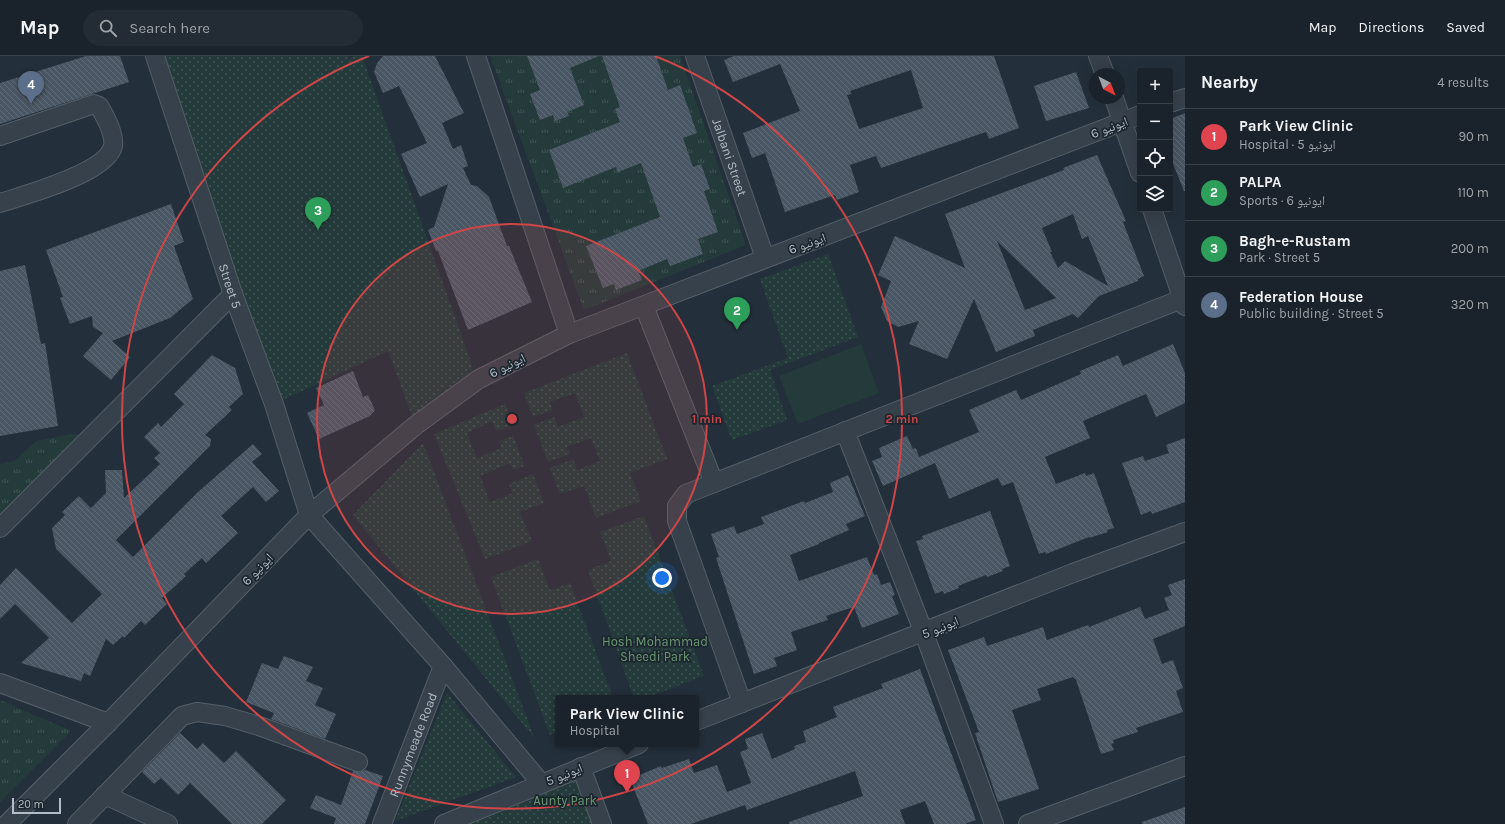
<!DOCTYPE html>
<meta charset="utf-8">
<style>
:root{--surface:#1a232c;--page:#232b34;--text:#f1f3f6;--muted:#9fa4a9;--line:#384048;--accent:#2563eb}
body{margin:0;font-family:Karla,"Noto Naskh Arabic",sans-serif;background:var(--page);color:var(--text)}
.controls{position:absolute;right:12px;top:12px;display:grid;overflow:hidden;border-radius:4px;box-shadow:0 4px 16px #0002}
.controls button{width:36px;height:36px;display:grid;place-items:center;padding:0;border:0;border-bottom:1px solid var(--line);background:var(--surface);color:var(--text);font:20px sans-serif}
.compass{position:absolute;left:1089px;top:12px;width:36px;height:36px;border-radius:50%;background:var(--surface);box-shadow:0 4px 16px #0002;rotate:138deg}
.scale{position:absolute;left:12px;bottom:10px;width:49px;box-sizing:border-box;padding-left:4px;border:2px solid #b2bcc6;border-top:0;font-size:11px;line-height:14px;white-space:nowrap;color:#b2bcc6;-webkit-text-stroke:3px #1c262f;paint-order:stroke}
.you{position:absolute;left:662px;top:522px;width:14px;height:14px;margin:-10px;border:3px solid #fff;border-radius:50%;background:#1a73e8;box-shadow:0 0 0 6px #1a73e833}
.badge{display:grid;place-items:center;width:26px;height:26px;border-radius:50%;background:var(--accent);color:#fff;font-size:13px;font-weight:700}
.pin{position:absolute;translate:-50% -33px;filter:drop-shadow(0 1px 2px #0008)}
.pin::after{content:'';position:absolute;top:21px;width:14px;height:12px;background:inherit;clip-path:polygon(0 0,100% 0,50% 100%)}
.popup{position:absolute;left:555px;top:639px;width:144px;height:52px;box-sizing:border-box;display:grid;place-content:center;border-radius:4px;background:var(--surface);filter:drop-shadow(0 1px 3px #0005);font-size:13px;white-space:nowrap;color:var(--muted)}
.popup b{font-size:15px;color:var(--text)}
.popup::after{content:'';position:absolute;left:50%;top:100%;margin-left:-8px;border:8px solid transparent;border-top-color:var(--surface)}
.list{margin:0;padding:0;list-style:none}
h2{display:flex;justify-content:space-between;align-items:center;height:52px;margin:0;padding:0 16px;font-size:17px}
h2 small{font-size:13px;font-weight:400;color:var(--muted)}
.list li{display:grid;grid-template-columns:26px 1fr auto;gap:12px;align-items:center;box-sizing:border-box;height:56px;padding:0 16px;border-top:1px solid var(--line)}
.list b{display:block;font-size:15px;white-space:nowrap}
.list p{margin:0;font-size:13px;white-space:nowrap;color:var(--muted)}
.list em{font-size:13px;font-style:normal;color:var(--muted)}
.icon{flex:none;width:22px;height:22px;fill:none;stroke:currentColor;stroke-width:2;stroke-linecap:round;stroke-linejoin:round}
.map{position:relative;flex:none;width:1185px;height:768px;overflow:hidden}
header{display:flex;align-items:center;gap:24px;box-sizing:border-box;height:56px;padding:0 20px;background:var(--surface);border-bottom:1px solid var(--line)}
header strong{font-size:19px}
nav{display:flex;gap:22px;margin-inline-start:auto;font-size:14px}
.search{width:280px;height:36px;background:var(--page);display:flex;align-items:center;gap:10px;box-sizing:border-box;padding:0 14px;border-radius:22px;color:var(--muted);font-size:15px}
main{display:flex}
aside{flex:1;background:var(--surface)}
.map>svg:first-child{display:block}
.grass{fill:url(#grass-tufts)}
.park{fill:url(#park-dots)}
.garden{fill:#253b3b}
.building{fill:url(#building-back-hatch);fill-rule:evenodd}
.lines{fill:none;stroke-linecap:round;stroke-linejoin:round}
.minor-casing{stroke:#555f68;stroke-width:20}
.minor{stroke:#37414b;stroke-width:18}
.ring{fill:none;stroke:#cf4648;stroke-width:2}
.labels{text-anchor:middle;stroke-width:3.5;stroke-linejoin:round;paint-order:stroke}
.street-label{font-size:13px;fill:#b2bcc6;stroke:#1c262f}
.park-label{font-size:13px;fill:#6a9770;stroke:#1c262f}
.centre{fill:#cf4648;stroke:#1c262f;stroke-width:2}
.ring-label{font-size:12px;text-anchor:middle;font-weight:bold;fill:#cf4648;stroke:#1c262f;stroke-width:3.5;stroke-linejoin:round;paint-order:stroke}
</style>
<header>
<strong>Map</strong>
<div class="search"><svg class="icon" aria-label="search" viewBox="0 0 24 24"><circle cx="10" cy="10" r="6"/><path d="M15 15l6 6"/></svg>Search here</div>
<nav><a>Map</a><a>Directions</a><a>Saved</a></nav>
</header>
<main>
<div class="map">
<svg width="1185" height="768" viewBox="0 0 1185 768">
<defs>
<pattern id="grass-tufts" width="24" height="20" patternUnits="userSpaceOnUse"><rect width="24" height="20" fill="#253b3b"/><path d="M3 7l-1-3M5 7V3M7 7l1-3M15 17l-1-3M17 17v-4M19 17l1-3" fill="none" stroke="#425556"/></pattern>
<pattern id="park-dots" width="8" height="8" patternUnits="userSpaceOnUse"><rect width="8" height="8" fill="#253b3b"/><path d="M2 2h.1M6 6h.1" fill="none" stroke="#425556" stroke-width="1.8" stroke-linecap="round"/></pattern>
<pattern id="building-back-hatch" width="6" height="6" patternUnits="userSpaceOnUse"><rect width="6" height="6" fill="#495663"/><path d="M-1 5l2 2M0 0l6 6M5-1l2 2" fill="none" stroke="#616c78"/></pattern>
</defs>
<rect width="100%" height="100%" fill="#232f3a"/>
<path class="grass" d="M490,0H680L746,189L584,254Z
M71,378L80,379L0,461V408L15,405L36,385Z
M0,644L71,675L0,746Z"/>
<path class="park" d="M155,0H348L349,3L354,0H362L470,303L474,319L412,360L388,295L274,348Z
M828,198L858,281L770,314L787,364L732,384L712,330L788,302L760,223Z
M627,297L667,403L630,417L641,445L596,462L584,430L560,438L550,412L573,403L577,414L600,405L591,382L567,391L570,398L548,406L534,369L554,361L558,371L584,361L575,337L550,346L553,354L533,361L524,337Z
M505,348L512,369L497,375L492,365L467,377L477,402L502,392L499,385L513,380L525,410L513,414L510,407L480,420L490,446L513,437L509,428L533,418L544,447L520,456L532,485L485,503L434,378Z
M423,387L535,683L353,459Z
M644,460L704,620L645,642H634L588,514L611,505L600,476Z
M538,503L550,534L570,527L613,642H558V676L550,679L491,521Z
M447,637L516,721L395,765Z
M581,711L601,768H444Z"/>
<path class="garden" d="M861,288L879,337L798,368L779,320Z"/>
<path class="building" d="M86,0H120L129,26L0,68V27Z
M383,0H435L464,57L442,67L453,93L461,89L468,110L463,112L471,129L477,130L489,141L507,190H509L532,246L468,274L438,195H436L428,174L434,171L448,128L420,141L401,98L427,87L399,30L383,37L374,16L377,7Z
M527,0H599L570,12L584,49L567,56L569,60L555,65L553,59L540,64L530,38L540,34Z
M602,0H656L668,34L680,29L697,77L683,82L693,111L701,108L710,133L704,135L718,176L698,183L703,198L670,210L667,203L638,215L642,224L616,234L614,228L603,232L586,190L660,161L641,107L618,116L616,111L563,132L549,94L620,66L615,53L620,51Z
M734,0H994L1019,72L989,83L986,76L881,112L876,100L850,109L859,136L837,144L835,139L785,156L765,97L752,102L743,77L800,55L780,8L733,26L724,4ZM911,14L923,52L859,73L847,39L852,38L850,35Z
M1076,16L1089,52L1046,65L1034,30Z
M1185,57V135H1184L1170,100V63Z
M1097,99L1126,165L1123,166L1144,220L1138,223V225L1099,240L1078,262L1073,258L1033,274L1035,280L996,296L974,243L947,303L909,288L919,265L898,271L887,265L881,251L891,225L878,219L895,180L965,212L945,158L1064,114L1063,112ZM1073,158L1082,183L1088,180L1108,230L1065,205L1058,212L1050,196H1052L1042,172ZM997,185L1056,242L1025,254Z
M171,148L184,186L174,190L193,243L170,262L112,285L130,301L111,324L83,300L103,277L93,271L92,260L70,268L60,242L63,241L46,194Z
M25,209L41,288L45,287L58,370L0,380V215Z
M1173,288L1185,317V347L1156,361L1146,338L1083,365L1090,382L1045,401L1056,428L1085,417L1086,420L1094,417L1114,472L1107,474L1108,476L1089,482V481L1046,498L1045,496L1039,498L1013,426L1002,430L998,422L949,443L935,407L883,430L872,405L882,401L879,392L907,380L913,393L916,392L919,401L979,376L969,354L1016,334L1021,344L1081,318L1080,315L1118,299L1123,310Z
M212,299L235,312L243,338L229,351L232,354L205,379L211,383L210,390L116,484L133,501L198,436L253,388L262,398L252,406L279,435L266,446L253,431L221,460L238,477L206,507L202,502L184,518L186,520L162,542L167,548L145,569L141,565L124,582L123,580L113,589L106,583L90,620L84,617L81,625L21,607L49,582L15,548L0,563V529L16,512L72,567L102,538L56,493L52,472L65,459L62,456L79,440L91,452L106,437L105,414H122L124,442L160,408L154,402L160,397L144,381L158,367L161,371L184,348L174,338Z
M353,315L363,341L368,339L375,354L370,360L319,383L307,357L324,349L316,332Z
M1185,382V446L1152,458L1151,455L1141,459L1122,407L1143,400L1145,405L1169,397L1166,389Z
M848,419L865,460L846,468L849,474L819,487V488L790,499L799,525L867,501L874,519L877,518L881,529L890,526L895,539L892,540L899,558L862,572L854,551L826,560L828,564L791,576L797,594L774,602L777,610L754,618L716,502L719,501L711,478L734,470L737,478L764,468L761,461L804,445L805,447L833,436L830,427Z
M990,455L1010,510L1002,513L1003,515L987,521L986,519L958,530L959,532L944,538L943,535L935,538L916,485L923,483L922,480Z
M1185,523V570L1153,583L1162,608L1173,604L1183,632L1176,635L1183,656L1136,672L1138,676L1113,684L1114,687L1111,688L1114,694L1101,698L1076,624L1073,621L1037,633L1041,644L1012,654L1039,733L998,746L975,677L979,676L948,594L984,581L987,590L1043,571L1047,584L1088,569L1089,571L1140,551L1145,563L1169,554L1164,542L1172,539L1168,529Z
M284,600L313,611L306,625L323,632L315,649L336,658L325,683L271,663L274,657L246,646L262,607L278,613Z
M920,613L976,764L965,768H934L925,745L900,754L905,768H789V766L863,740L855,715L747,754L745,749L691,768H648L630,723L661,710L662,712L689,703L694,717L717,709L727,736L751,727L740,696L748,693L745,683L762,677L772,703L795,693L794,690L806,686L803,675L837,661L833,651L883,632L881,628Z
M180,677L197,693L203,687L224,707L236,695L286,744L262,768H232L190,727L178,739L161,722L154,728L142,716Z
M365,714L383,720L365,768H334L336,762L310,752L316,739L341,749L353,715L359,716Z
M1185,751V768H1142V766Z"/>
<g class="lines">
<g class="minor-casing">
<g id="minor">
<path id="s1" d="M155,0L233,238L274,348L309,459L443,610L541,727"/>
<path d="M476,0L569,278"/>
<path id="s2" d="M695,0L765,202"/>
<path d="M1098,0L1105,18"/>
<path d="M1114,42L1140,117"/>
<path d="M1170,47L1185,42"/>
<path d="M0,80L94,48L99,50C105,60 115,78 113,90C107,117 25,139 0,147"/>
<path d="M1152,153L1185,250"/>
<path d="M644,250L714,427"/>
<path d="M845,375L924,577L994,768"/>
<path d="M0,472L233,238"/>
<path d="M0,627L108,667"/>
<path d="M742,647L677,465V450L686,438L1182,243"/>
<path d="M696,665L1073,517L1185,476"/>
<path d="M581,711L602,768"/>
<path d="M105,739L168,768"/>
<path d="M7,768L108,667L309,459L416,369L479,323L569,278L1140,59"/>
<path d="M77,768L182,660L197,656L225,660L259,670L358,706"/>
<path id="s3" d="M382,768L443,610"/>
<path d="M444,768L639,688"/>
<path d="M1028,768L1185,710"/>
</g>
</g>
<use href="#minor" class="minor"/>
</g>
<circle cx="512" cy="363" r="195" fill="#cf4648" fill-opacity=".12"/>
<g class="ring">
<circle cx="512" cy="363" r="195"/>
<path d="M655 0A390 390 0 1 1 369 0"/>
</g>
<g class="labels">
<g class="street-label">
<text transform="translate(1109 71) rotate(-21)" y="5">ایونیو 6</text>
<text dy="5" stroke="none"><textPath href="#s2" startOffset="107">Jalbani Street</textPath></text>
<text transform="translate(807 187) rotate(-20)" y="5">ایونیو 6</text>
<text dy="5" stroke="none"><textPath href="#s1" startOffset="242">Street 5</textPath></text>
<text transform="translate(507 309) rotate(-26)" y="5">ایونیو 6</text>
<text transform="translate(257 513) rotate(-46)" y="5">ایونیو 6</text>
<text transform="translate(940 571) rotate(-22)" y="5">ایونیو 5</text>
<text dy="5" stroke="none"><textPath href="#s3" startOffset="85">Runnymeade Road</textPath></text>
<text transform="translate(564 718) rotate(-22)" y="5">ایونیو 5</text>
</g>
<g class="park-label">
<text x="655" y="590">Hosh Mohammad<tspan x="655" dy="15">Sheedi Park</tspan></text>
<text x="565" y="749">Aunty Park</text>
</g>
</g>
<circle cx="512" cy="363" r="6" class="centre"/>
<g class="ring-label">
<text x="707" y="367">1 min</text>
<text x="902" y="367">2 min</text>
</g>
</svg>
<div class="controls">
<button>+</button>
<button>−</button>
<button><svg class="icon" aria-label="locate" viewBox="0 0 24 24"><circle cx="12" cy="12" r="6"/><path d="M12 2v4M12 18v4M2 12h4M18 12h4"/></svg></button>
<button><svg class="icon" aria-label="layers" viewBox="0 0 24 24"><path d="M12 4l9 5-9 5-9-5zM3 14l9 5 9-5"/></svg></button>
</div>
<svg class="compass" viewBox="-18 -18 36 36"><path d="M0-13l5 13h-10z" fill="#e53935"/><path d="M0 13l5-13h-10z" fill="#9fa4a9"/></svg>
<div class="scale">20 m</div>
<div class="you"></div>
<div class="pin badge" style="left:627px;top:737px;background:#e0444e">1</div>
<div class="popup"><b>Park View Clinic</b>Hospital</div>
<div class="pin badge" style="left:737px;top:274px;background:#2e9e5b">2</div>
<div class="pin badge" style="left:318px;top:174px;background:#2e9e5b">3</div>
<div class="pin badge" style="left:31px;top:48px;background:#5c6f8a">4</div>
</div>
<aside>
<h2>Nearby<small>4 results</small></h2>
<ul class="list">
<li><span class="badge" style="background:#e0444e">1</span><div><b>Park View Clinic</b><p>Hospital · ایونیو 5</p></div><em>90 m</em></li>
<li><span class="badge" style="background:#2e9e5b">2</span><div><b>PALPA</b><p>Sports · ایونیو 6</p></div><em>110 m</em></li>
<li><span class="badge" style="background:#2e9e5b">3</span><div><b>Bagh-e-Rustam</b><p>Park · Street 5</p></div><em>200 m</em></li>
<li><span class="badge" style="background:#5c6f8a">4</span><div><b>Federation House</b><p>Public building · Street 5</p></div><em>320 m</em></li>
</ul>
</aside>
</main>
